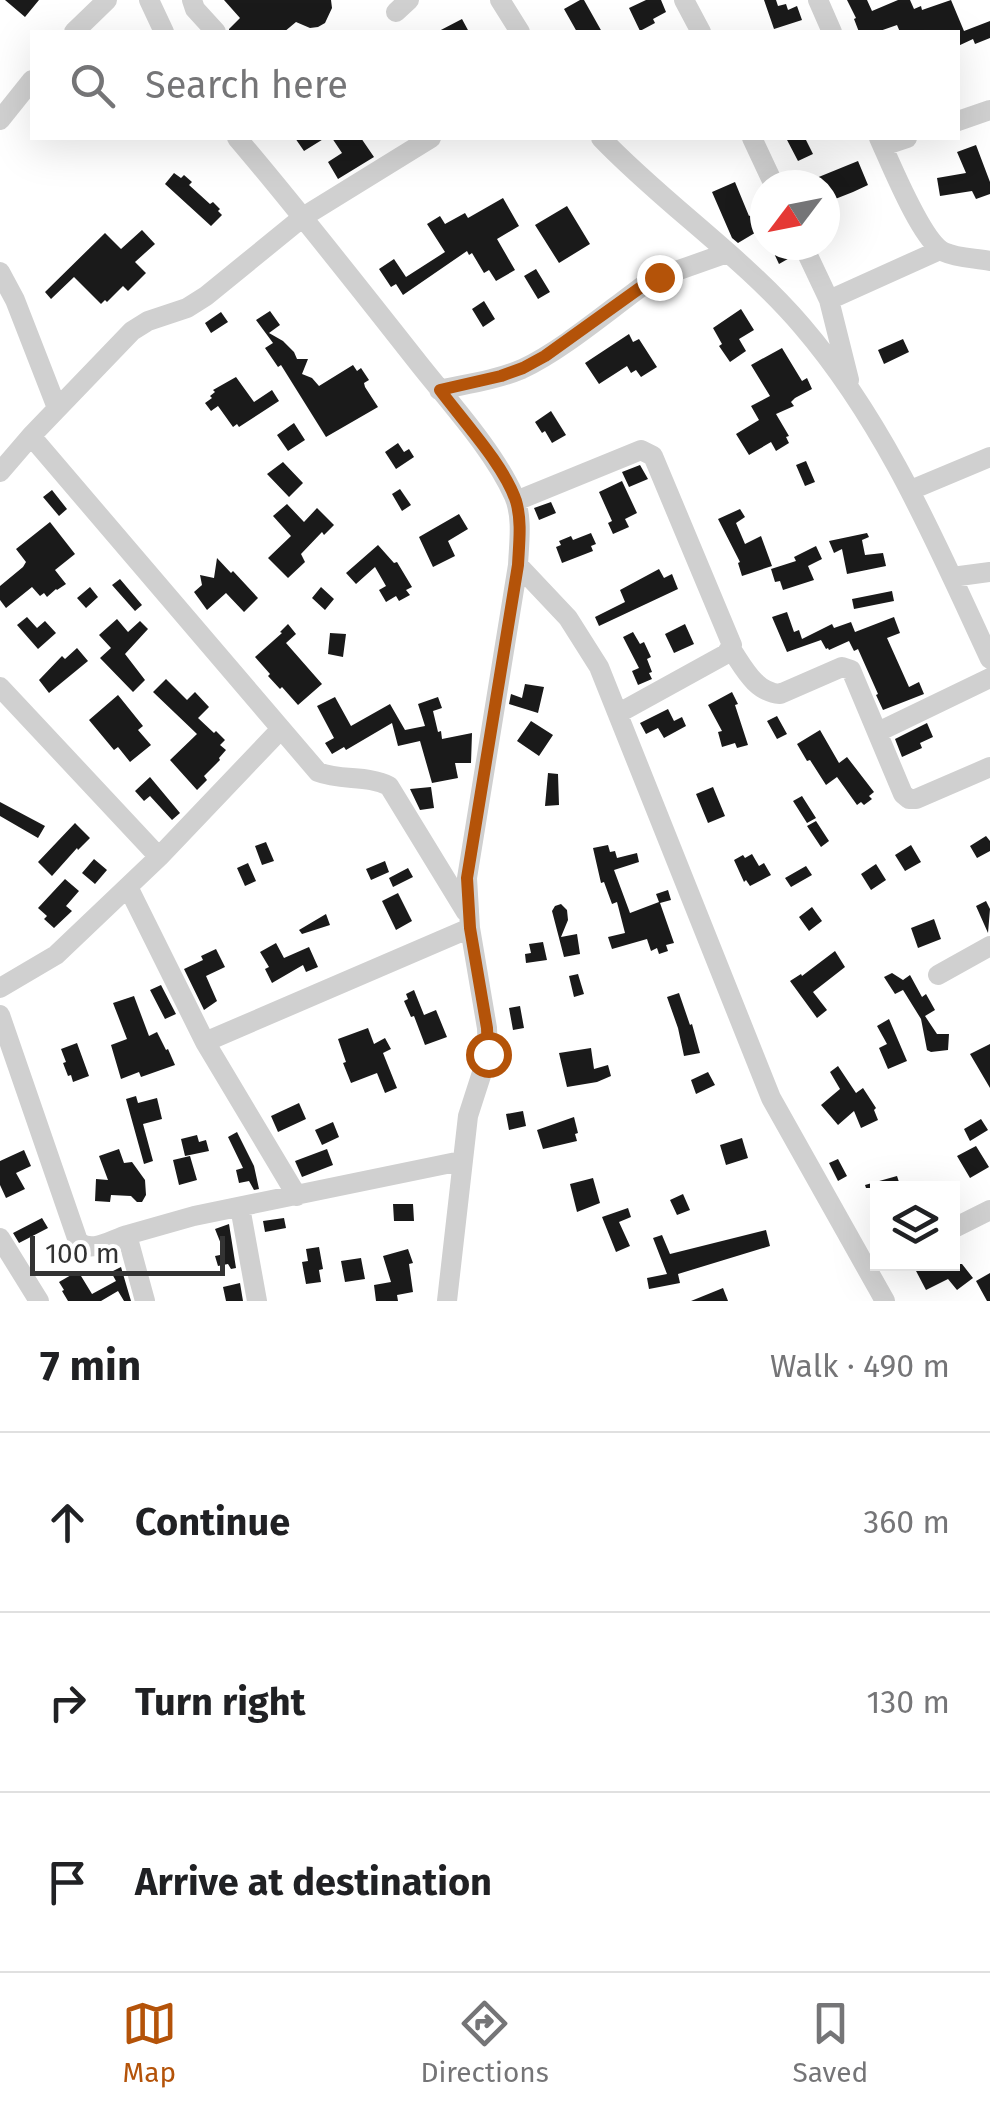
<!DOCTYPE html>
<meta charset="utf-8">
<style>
:root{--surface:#fff;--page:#f6f6f6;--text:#202124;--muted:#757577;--line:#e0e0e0;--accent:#b45309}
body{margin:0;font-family:"Fira Sans",sans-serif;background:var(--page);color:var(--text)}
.controls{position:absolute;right:30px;bottom:30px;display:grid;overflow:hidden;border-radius:0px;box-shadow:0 10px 40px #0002}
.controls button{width:90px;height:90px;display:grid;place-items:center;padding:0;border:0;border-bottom:2px solid var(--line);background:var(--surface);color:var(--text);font:50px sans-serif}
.compass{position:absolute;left:750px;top:170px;width:90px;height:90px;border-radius:50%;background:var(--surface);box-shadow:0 10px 40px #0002;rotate:238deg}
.scale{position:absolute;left:30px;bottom:25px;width:195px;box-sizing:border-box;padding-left:10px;border:5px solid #333;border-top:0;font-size:28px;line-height:35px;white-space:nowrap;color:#333;-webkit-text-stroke:8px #fff;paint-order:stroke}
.stop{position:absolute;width:30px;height:30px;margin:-22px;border:8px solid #b45309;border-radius:50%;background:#fff}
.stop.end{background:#b45309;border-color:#fff;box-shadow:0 2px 10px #0008}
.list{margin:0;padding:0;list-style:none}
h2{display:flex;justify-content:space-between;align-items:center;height:130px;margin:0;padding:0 40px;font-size:42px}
h2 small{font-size:32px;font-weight:400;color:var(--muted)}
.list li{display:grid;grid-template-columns:65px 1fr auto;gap:30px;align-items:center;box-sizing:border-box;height:180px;padding:0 40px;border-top:2px solid var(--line)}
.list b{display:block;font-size:38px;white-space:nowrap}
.list em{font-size:32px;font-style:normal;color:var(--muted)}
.icon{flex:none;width:55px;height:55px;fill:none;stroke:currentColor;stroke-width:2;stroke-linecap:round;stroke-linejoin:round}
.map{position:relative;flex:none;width:990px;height:1301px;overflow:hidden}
.search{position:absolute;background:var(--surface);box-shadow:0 10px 40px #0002;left:30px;right:30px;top:30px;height:110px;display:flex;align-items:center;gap:25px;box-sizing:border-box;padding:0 35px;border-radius:0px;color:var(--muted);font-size:38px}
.sheet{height:670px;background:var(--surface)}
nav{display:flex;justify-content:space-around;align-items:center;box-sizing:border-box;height:140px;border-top:2px solid var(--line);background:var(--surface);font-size:28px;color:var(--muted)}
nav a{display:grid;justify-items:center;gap:5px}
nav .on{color:var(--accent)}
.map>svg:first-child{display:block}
.building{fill:#1a1a1a}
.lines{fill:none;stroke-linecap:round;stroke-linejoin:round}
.minor{stroke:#d0d0d0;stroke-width:20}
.route{stroke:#b45309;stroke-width:12}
</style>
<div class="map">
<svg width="990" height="1301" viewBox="0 0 990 1301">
<rect width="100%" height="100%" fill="#fff"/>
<path class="building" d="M5,0H39L25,17Z
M224,0H331L332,8L325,23L318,27L310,28L296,22L284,32H229V29L240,18Z
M580,0H584L602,32H577L564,9Z
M646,0H661L666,12L653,19L655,23L640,31L629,8Z
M764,0H776L778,6L786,4L788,10L797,6L802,20L774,29Z
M847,0H867L872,11L898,0H910L914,9L921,6L922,10L951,0L964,31L990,21V38L975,44L973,39L958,46L959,32H900L897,25L877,32H859L854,19L856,18Z
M462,19L469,32H437Z
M295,138H325L304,151Z
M332,138H361L374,157L338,179L328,162L342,153Z
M786,138H805L813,154L798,161Z
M976,145L990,182V194L976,199L972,191L940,196L937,178L966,173L957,152Z
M858,161L868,185L853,192L825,203V185H799Z
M174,173L181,178L184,175L192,182L189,185L210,204L213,202L220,209L218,211L222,215L211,226L165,184Z
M735,182L749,216L755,213L757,219L761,218L765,227L738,243L732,238L712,192Z
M503,198L519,226L497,239L515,270L496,281L489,270L484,273L472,253L469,255L467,251L403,295L396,284L391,287L379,269L394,259L406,277L445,252L427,224L440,216L445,224L465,213L468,218Z
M567,206L590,244L559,263L535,225Z
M142,230L155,244L135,262L146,273L128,291L123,286L107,302L105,300L101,304L74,277L51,299L45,292L105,233L121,249Z
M780,245H787L793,256L779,264L772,249Z
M536,269L550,292L538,299L524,276Z
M484,301L495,319L483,327L472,309Z
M741,309L754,330L739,339L746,351L730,362L719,346L722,344L713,328Z
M270,311L280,325L269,333L283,341L294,352L297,359H308L302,374L312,378L319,386L353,365L357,371L361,368L369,380L364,383L365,387L378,407L326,437L281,365L278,367L265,348L273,343L256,320Z
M221,312L228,322L211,333L205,323Z
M629,334L633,342L639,339L657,367L641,377L636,370L631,373L627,366L599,384L585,363Z
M903,339L909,352L884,364L878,350Z
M782,348L802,381L807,378L812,389L795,398L791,402L794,406L776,414L789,436L786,437L789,443L776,451L771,442L749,455L736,434L759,420L751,406L770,396L751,365Z
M236,377L254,402L272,390L279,401L239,427L237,424L233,427L218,406L211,411L205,403L212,398L210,396L215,392L213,390Z
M551,411L566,435L552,443L545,431L542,433L535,422Z
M294,423L305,440L288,451L277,435Z
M398,443L404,452L409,449L414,457L396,469L385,452Z
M806,461L815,482L805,486L796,465Z
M283,462L303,483L289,497L267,474Z
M640,465L648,479L629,487L622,472Z
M622,481L637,513L625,519L629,527L613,534L608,523L612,521L599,492Z
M400,489L411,505L402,511L392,494Z
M52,490L67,509L59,516L43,497Z
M551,502L556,513L539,520L534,508Z
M287,504L304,522L317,508L334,525L324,535L322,532L301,554L305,562L288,578L268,558L291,536L273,516Z
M740,509L745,517L736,523L745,544L761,536L772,566L742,576L738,563L740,562L718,519Z
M459,514L468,529L448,541L455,556L433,567L419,537Z
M50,522L75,554L55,570L66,584L57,590L56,589L47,597L44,593L40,596L32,587L6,608L0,600V586L23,567L26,562L16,549Z
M591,533L596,544L591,546L593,551L562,563L556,547L561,545L559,541L571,536L573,540Z
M867,533L869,537L862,540L865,555L883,553L886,566L847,574L842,549L834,553L829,541Z
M378,545L394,563L397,562L412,587L406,590L410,595L399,601L396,596L386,602L379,590L386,586L375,567L356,584L346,573Z
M816,546L822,559L808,566L814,580L783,590L780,581L775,582L771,569L796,561L794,557Z
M217,558L231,573L233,571L258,598L244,612L226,593L207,610L194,592L202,585L200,575L214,578Z
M659,569L664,578L672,574L678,589L599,626L595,617L625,602L620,590Z
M120,579L142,605L135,611L112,585Z
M90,587L98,597L86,608L77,598Z
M321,587L334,599L325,610L312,598Z
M892,591L894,601L854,609L852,599Z
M787,612L794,632L799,630L802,639L832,624L834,628L851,622L855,632L894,617L900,633L887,638L909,687L919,682L924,694L883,710L876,695L878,694L858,649L854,651L849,641L829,650L828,648L826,649L821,640L787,652L772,617Z
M27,617L37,628L45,621L56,633L38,649L17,625Z
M117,619L128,632L140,621L148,629L125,654L145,680L133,692L100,658L111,648L99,635Z
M288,624L296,634L286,643L322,684L298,705L282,687L280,689L268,676L270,674L255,657L282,633L280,632Z
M685,624L694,644L674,653L665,634Z
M633,632L640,644L644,642L651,657L647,659L652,672L649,673L652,679L638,685L632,671L639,668L623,637Z
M330,633L346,634L343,657L328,654Z
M77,648L88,661L49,693L39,680L62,656L65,659Z
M166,679L187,700L195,692L209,707L198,718L214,733L216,731L225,740L220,745L226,750L219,758L220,760L204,776L207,780L197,790L170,760L197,734L153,692Z
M525,684L544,687L538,713L509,704L511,694L522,698Z
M732,692L738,704L735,705L748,745L737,748L735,743L722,747L718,732L722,731L708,705Z
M118,695L143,726L138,730L151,745L130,762L118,747L114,750L89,720Z
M335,697L351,726L390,704L405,730L425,726L418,704L438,697L442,708L433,711L438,732L441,731L442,739L472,733L471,763H455L458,778L432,783L420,741L398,746L392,723L346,750L344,747L332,754L325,743L334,738L317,706Z
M668,709L674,721L682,717L686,726L664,738L658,728L646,734L640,723Z
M777,716L787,734L777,739L767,721Z
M531,721L553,735L539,756L517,741Z
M927,723L933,737L920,743L922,748L902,757L895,739Z
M820,730L839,763L847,757L874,792L869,796L872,799L864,805L861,802L857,805L837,777L826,785L810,760L807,761L797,744Z
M548,773L558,774L559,805L545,806Z
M150,777L180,813L172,820L150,796L144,801L135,791Z
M431,787L434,808L420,810L410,789Z
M713,787L725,816L708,823L696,794Z
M802,796L816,818L807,823L793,801Z
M0,802L45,826L38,838L0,816Z
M816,821L829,841L821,847L807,826Z
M75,823L90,838L78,850L77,848L52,876L38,862Z
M986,836L990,841V851L977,858L970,846Z
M266,842L274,861L262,865L255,846Z
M608,845L610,852L615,851L617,858L637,853L639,862L614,870L630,913L659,902L656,894L668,890L671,900L660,903L674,943L666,945L668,951L659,954L657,948L651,951L647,939L612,949L608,937L625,933L617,902L612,904L604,882L601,883L593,848Z
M911,845L921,862L905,871L895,855Z
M752,854L759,866L764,863L771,875L750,886L746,880L744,882L734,860L743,855L745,858Z
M94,859L107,870L95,884L82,873Z
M385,861L389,872L371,880L366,869Z
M248,863L256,881L245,886L237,868Z
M876,864L886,880L871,890L861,874Z
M806,866L812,875L791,887L785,878Z
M408,868L413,877L393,887L389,878Z
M65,879L79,891L66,906L72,911L54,928L44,919L47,916L38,908Z
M398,893L412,921L396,930L382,901Z
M986,901L990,909L988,933L976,906Z
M561,904L567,910L568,920L561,937L577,934L580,954L564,957L552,911L555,906Z
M812,907L822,921L809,931L799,917Z
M326,914L330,925L302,934L299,930Z
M934,919L941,939L918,948L911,928Z
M543,942L547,960L526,963L525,954L531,953L529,944Z
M276,943L284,958L309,947L318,967L306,972L303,965L272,983L265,969L269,967L260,952Z
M216,949L225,967L206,976L217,1001L204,1010L184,969L203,960L201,956Z
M835,951L845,967L813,992L827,1010L817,1018L790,981L801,974L802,976Z
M892,973L903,980L910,975L922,997L926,994L935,1010L925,1016L937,1034H949L948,1050L931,1052L927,1050L921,1019L903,990L895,994L884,977Z
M578,974L584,994L574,997L569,976Z
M161,985L176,1014L165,1019L150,990Z
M414,990L424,1015L436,1010L447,1037L425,1045L414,1016L411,1017L404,1001L408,999L406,994Z
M679,993L690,1025L692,1024L700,1053L684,1056L678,1028L667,997Z
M134,996L149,1036L157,1032L166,1050L168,1049L175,1065L141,1077L139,1072L121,1079L111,1045L127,1039L113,1003Z
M520,1006L524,1028L513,1030L509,1008Z
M889,1019L907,1061L888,1069L879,1048L887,1044L877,1026Z
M368,1028L374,1044L385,1038L391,1049L383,1053L397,1088L385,1093L377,1073L351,1083L343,1063L346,1062L338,1039Z
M77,1043L89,1076L73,1082L71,1075L68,1076L63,1063L66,1062L61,1049Z
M990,1044V1088L970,1054Z
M591,1048L594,1069L608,1065L611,1076L597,1082L567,1087L559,1053Z
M838,1066L856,1093L863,1088L876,1108L874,1110L878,1120L861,1128L854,1111L838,1125L821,1105L840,1089L830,1072Z
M708,1072L715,1085L696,1094L691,1080Z
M136,1096L138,1103L157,1098L162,1119L143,1124L153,1161L144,1164L126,1099Z
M299,1103L306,1119L278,1132L271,1116Z
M523,1111L526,1126L509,1130L506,1114Z
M574,1117L578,1133L575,1134L577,1141L543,1149L537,1130Z
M981,1119L988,1130L970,1141L964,1129Z
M333,1122L339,1137L322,1145L315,1130Z
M237,1132L254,1166L259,1189L254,1190L249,1181L239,1183L236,1170L243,1168L228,1137Z
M197,1135L199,1142L206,1140L209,1151L185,1156L181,1139Z
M742,1138L748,1158L726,1165L720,1145Z
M976,1146L989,1167L970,1178L957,1156Z
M119,1149L124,1163L132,1162L145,1180L146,1195L142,1202H137L131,1196L111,1195L110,1202L95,1201L96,1179L108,1180L99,1156Z
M327,1149L333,1165L302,1177L295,1161Z
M24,1150L31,1166L16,1173L25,1189L6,1198L0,1185V1161Z
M190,1156L197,1180L179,1185L173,1160Z
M838,1159L847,1176L838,1181L829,1163Z
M897,1176L901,1188H866L865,1185Z
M593,1178L600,1203L577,1212L570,1184Z
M683,1194L690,1210L677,1215L670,1200Z
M393,1204H413L414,1221H394Z
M628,1208L631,1217L619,1222L630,1246L616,1252L602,1217Z
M42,1218L48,1228L19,1243L13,1233Z
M284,1218L286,1228L265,1232L263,1221Z
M229,1224L236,1268L231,1269L228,1264L218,1266L215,1256L225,1254L215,1229Z
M766,1230L770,1246L678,1274L680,1283L649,1289L647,1278L667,1274L653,1238L662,1235L670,1254Z
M319,1247L323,1269L319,1270L321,1282L306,1284L302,1262L308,1261L306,1249Z
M408,1249L413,1263L409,1264L413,1292L397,1295L398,1301H376L374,1285L391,1282L383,1256Z
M361,1258L365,1279L345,1282L341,1261Z
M927,1264H962L973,1278L957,1290L948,1279L926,1290L915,1269Z
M121,1267L131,1301H124L118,1291L101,1301H68L62,1291L64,1290L59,1282L78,1271L92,1294L116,1281L111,1272Z
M990,1273V1301H987L976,1281Z
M240,1283L243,1301H226L223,1287Z
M723,1288L728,1301H691Z"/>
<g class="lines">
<path class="minor" d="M149,0L164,32
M192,0L195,9L216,32
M500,0L520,32
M684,0L701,32
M818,0L832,32
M396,12L409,0
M74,32L107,0
M0,120L32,80
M958,121L990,110
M237,138C300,212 360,289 420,365C451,404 494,451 514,496C523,517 519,543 518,565L467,878L470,928L487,1028L488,1054L468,1116L447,1301
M601,138C664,204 742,256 802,326C886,424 936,543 990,659
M752,138L774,185
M879,138C890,162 922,242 944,252C957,258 975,258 990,261
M883,146L907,138
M803,245L829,300L849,380
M0,272L15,300L57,408
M829,300L940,250
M439,390C467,384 496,380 522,369C561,351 608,311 644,285L659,277L727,253
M31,436L318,772C341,781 368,775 389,786L466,912
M0,472L31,436L132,331L148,321L187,308L206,296L303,217L431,138
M911,490L990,457
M516,501L641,450L653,456L732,645L726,654L619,713
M518,565L568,618L599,667L771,1098L885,1301
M952,577L990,572
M731,649C744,668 755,692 780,694L842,667L851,670L903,794L909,799H916L990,767
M0,687L159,857
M878,732L990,678
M128,887L205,1042L297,1196
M938,975L990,946
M0,988L56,955L159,857L281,729
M0,1015L78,1241C91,1254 111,1240 127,1235
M205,1042L470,928
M240,1207L257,1301
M952,1229L990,1210
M0,1238L39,1301
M145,1301L127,1235L194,1216L461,1161"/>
</g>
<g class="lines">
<path class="route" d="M488,1054L487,1028L470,928L467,878L518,565C519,544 522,521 516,501C504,465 463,421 440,390L501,376L523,368L545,356L644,285L659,277"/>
</g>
</svg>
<div class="controls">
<button><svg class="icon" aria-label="layers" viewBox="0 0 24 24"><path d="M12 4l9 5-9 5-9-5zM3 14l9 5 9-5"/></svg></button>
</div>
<svg class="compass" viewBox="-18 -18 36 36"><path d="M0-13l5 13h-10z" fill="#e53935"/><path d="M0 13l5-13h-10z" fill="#757577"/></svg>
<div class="scale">100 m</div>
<div class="stop" style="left:488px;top:1054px"></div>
<div class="stop end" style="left:659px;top:277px"></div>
<div class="search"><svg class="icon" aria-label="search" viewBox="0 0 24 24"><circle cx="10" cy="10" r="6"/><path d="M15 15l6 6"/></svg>Search here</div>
</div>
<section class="sheet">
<h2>7 min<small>Walk · 490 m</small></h2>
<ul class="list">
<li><svg class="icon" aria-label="ahead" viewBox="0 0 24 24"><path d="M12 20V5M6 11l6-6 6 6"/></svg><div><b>Continue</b></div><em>360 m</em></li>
<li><svg class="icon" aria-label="right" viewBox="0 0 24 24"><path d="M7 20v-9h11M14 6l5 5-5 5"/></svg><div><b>Turn right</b></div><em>130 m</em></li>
<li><svg class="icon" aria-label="arrive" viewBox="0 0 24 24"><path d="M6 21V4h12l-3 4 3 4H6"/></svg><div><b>Arrive at destination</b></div></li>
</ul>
</section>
<nav>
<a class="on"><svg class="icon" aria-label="map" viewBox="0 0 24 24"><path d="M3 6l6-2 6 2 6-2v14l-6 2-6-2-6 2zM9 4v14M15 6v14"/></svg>Map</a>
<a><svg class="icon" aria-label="directions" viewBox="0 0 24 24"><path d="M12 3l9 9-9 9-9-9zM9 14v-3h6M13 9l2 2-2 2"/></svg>Directions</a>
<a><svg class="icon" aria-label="saved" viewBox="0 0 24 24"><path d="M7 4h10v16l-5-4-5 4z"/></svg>Saved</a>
</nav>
